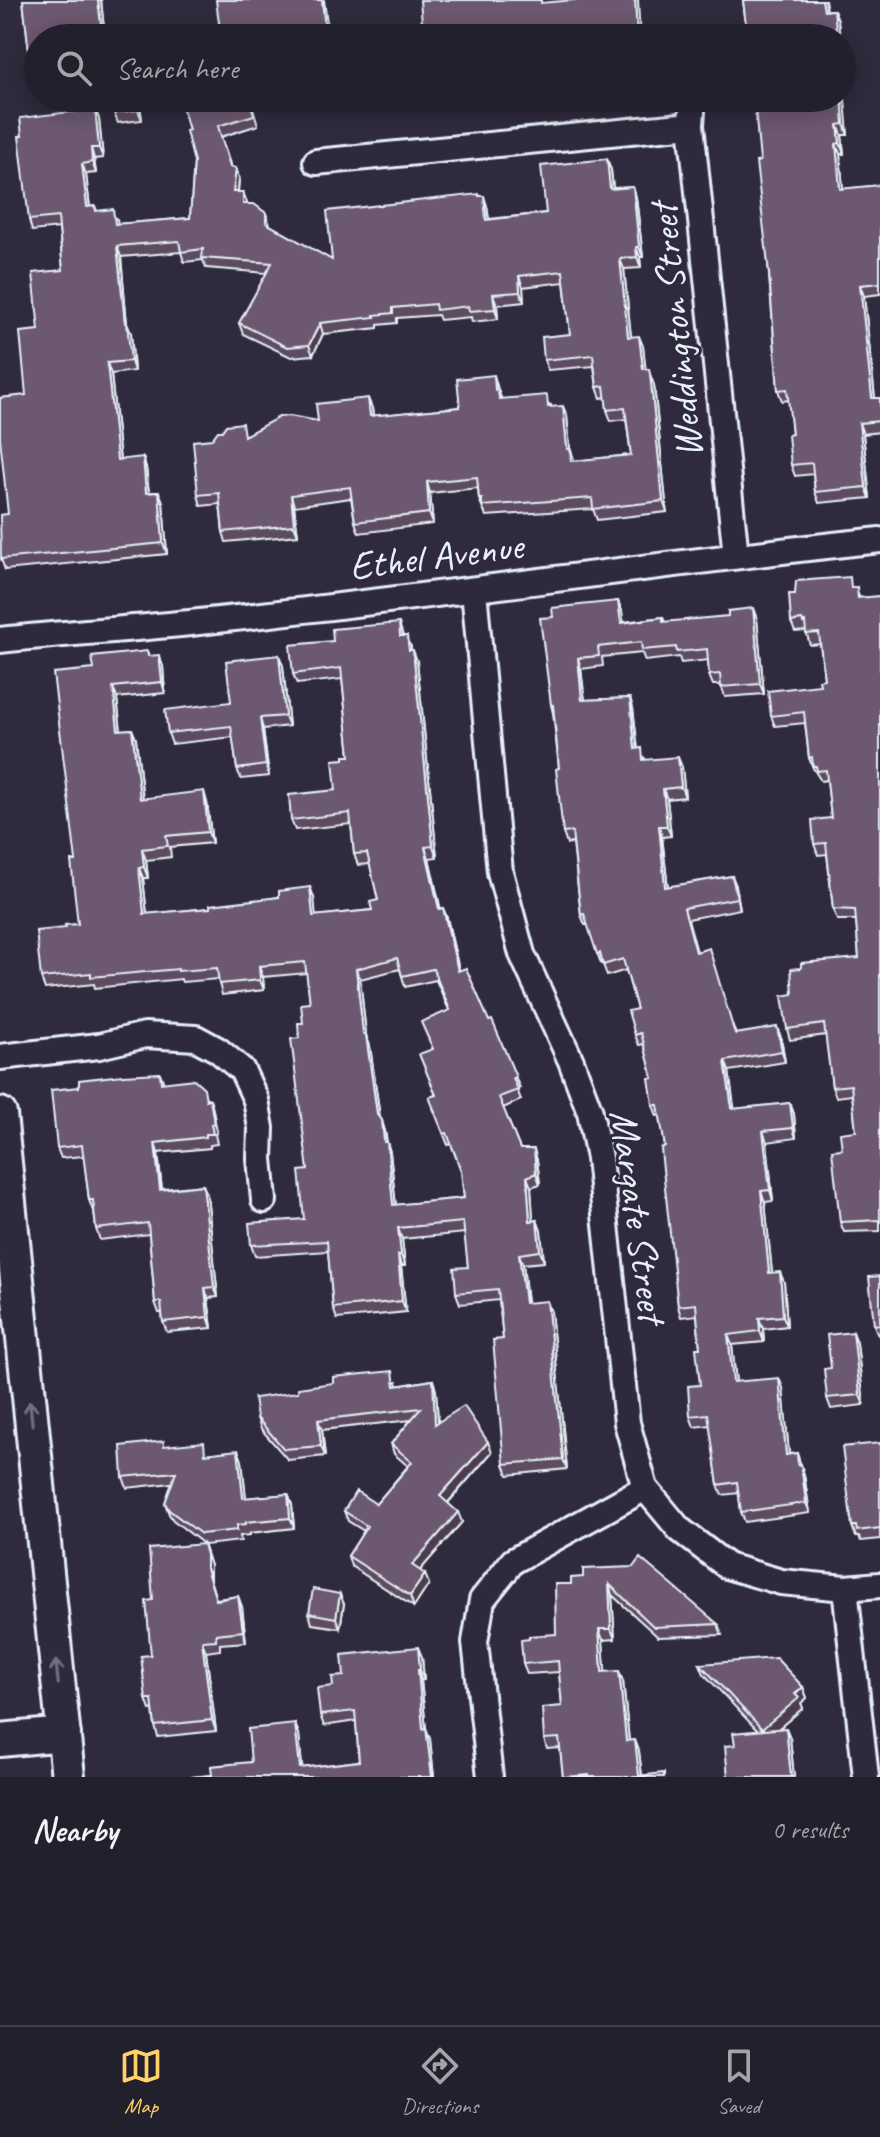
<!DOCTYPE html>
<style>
:root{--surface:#23202e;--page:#2b2836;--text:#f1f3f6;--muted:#a3a3aa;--line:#403e4a;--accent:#ffd166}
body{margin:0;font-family:Caveat,sans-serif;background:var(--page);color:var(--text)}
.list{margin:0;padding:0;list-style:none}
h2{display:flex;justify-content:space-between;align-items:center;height:104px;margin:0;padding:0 32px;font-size:34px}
h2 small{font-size:26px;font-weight:400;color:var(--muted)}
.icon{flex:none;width:44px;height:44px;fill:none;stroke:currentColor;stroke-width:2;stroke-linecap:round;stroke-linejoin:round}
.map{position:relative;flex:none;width:880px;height:1777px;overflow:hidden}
.search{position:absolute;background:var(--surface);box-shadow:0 4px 20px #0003;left:24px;right:24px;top:24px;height:88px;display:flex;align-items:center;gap:20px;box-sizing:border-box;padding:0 28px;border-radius:44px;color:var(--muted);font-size:30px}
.sheet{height:248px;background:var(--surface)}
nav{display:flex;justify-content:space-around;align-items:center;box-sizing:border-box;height:112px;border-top:2px solid var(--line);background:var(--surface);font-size:22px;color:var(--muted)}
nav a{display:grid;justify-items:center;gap:4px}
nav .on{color:var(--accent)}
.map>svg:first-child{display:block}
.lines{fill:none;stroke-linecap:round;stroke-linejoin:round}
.minor-casing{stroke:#e8f1f8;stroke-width:30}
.tertiary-casing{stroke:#e8f1f8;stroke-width:38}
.minor{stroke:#2f2a3d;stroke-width:24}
.tertiary{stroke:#2f2a3d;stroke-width:32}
.wall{fill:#5d4c60;stroke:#e8f1f8;stroke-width:2;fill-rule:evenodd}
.shaded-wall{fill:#4c3e4e;stroke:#e8f1f8;stroke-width:2}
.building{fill:#6c5870;stroke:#e8f1f8;stroke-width:2;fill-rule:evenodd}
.oneway{stroke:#70707e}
.labels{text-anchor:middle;stroke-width:6;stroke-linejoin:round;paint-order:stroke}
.street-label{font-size:40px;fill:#e8f1f8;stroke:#2f2a3d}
</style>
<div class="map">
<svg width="880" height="1777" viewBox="0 0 880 1777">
<rect width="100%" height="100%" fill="#2f2a3d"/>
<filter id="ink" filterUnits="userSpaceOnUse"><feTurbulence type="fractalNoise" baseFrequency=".0125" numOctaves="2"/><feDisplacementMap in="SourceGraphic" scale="16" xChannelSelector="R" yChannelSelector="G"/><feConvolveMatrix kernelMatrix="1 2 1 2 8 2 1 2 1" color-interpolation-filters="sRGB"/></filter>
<g filter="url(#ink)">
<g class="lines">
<g class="minor-casing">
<path id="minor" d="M693,98L691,125L736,556
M316,162L691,125
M474,590L500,872L522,954L571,1061L590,1112L599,1158L627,1423L645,1488L679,1529L727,1566L781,1582L845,1588L880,1585
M0,640C66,633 133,629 199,622C427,598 653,564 880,540
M0,1057L99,1046L145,1035L196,1038L218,1050L242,1070L256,1100L261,1128L260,1159L264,1200
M845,1588L866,1777
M490,1777L475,1642L482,1600L513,1561L645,1488"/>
</g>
<g class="tertiary-casing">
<path id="tertiary" d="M0,1114L68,1777
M0,1740L64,1734"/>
</g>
<use href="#minor" class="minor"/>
<use href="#tertiary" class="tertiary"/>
</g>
<path class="wall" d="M23,0H101L105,38H38V71H34L30,61Z
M743,0H825L826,10H834L838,20L840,38H749L747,33Z
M139,98L142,120L118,123L114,113Z
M180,98H250L258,125L221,137L231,167L239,178L238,192H243L247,204L266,213L270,225L332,260L480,196L487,206L489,219L546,213L607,159L611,170L613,188L633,187L636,197L643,257H640L641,268L624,269L631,336L643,346L645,369L654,385L667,512L597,520L593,509L486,516L479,499L478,488L430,493L433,524L359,533L355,522L351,498L294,506L298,535L226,542L223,532L220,504L201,506L198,495L246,435L318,421L372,408L373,416L460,407L497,386L501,399L551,405V407L567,416L570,448L574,461L631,455L626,419L611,421L607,410L606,397L601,398L597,387L594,366L548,370L544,360L570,334L564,282L523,287L524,302L497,305L498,319L472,322L471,317L440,320L438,315L397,318V323L378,325V328L323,334L313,355L291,357L243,334L239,323L267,273L206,268L203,260L184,262L181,252L121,257L127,324L131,333L134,371L111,374L120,460L146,467L149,492H159L163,502L167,554L5,570L1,559L26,395L39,330L63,270L59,228L32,231L29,220L95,109L99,119L103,158L94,159L96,173L86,174L90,207L95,206L97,211L117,219L118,224L190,218L194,162L189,130Z
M842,98L848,135H842L844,154H840L843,189L880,185V294L864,296L875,398H880V432L863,434L870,498L819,503L815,492L813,474L795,476L791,465L792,434L789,400L782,401L778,390L760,161Z
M854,587L860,598L880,596V1231L844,1232L840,1222L842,1149L856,1131L852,1095L836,1097L832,1087L826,1035L790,1040L787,1029L793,994L859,958L856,920H837L833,909L827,854L818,855L814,844L831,818L827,780L821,781L813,768L809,758L805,723L775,726L771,716L820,685L824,679L820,644L810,645L806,631L795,632L791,622Z
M618,601L622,611L623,622L663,617L665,622L757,619L764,694L725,697L721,685H713L709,675L708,660L681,663L679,657L645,661L642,653L602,657L603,666L581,669L585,700L630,698L633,708L638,749L646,760L682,767L685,797L667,799L671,836L662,837L668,887L732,876L736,886L740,909L688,919L697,952L736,1034L781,1037L785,1062L729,1071L734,1109L790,1103L794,1114L796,1138L767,1142L773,1201L765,1202L772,1273L784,1282L787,1326L763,1329L764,1342L732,1345L736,1382L783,1388L789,1454L797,1453L804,1475L810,1513L745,1522L741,1512L739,1493L722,1495L718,1485L710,1425L694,1427L690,1416L700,1385V1348L697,1315L681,1317L678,1306L665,1147L660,1115L657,1116L653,1105V1078L644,1044L639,1045L635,1035L637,1009L626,970L607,976L603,964H601L588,925H585L581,915L573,843L567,844L563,833L559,768L553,713L551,705L553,617Z
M399,623L403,636L411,646V650L417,661L437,857L429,858L440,908H443L447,918L459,970L489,1021L520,1088L517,1089L521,1100L503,1108L520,1149L537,1160L540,1184L531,1187L533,1221L537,1220L541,1231L544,1262L523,1264L527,1303L551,1312L567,1469L508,1475L504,1464L503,1339L499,1300L460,1304L456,1293L468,1267L465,1233L402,1239L405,1266H401L406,1312L337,1319L333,1308L328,1251L255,1256L251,1245L304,1219L308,1170L299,1038L303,1023L310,1003L307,973L263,977L264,990L222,995L218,979L182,982L181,979L95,988L94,984L45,989L41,978L66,928L78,924L76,861L94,669L147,651L149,656L163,666L165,693L117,698L121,730L132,729L136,739L143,799L207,802L212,843L170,847L171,857L146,860L148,878H143L147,914L210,908L279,897L310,887L314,898L315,916L372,910L378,900L370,864L358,865L354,854L351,824L295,830L291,820L336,790L344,759L350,756L342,679L297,684L293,674L333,641ZM400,969L405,987L436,980L449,1010L432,1049L435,1095L433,1108L448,1145L451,1144L461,1171L464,1198L396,1205L390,1152L387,1142L385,1131L380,1118L370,1046L366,1035L360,979Z
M279,655L283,666L289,726L263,729L269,776L241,779L237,769L233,737L172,744L168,733L231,702Z
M160,1073L164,1083L210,1099L213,1110L217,1133L215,1134L217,1144L210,1145V1148L158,1153L162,1189L203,1185L207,1195L218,1297L208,1298L212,1328L167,1332L163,1322L162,1313H159L155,1302L149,1234L100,1240L96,1229L94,1211H93L89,1200L84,1156L61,1158L57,1148L79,1087Z
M880,1276V1335H878L874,1325Z
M853,1332L857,1343L864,1405L831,1409L827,1398Z
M433,1380L436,1391L438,1422L492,1452L448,1503L462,1522L420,1570L429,1584L414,1607L351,1566L348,1556L364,1531L348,1521L344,1511L376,1504L408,1466L394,1454L391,1444L411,1420L322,1430L325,1456L288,1460L261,1429L257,1418L397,1381L398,1386Z
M880,1443V1539L861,1541L859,1537H856L852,1526Z
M165,1446L208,1454L238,1450L242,1461L246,1498L288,1494L292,1505L294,1528L250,1533V1535L240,1536L241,1541L205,1545L173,1520L169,1514L165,1503L172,1483L127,1488L123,1477Z
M203,1544L210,1566V1579L216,1599L238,1596L242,1607L246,1642L220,1644V1650L206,1652L216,1731L158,1737L155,1726L153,1709L150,1710L146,1699L151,1655Z
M583,1569L718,1624L722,1635L658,1637L612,1595L615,1639L603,1640L605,1672L623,1681L629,1741L635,1740L639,1751L642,1775L665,1777H563L560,1748L547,1749L544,1739L562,1706L559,1672L527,1674L523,1664L556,1634L571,1584L583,1577Z
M344,1604L340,1628L312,1624L309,1613Z
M422,1657L424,1680H421L426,1728L430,1739L434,1777H191L212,1775L251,1762L295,1724L299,1734L302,1768L359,1761L356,1721L324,1726L320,1715L333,1686L344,1676Z
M700,1664L803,1687L807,1698L801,1703L803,1708L778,1729L786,1728L790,1738L794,1777H728L735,1745L758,1731L704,1674Z"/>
<path class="shaded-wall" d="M98,0H101L105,38H104L102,33Z
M322,0H324L329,38L325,30Z
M635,0H638L640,38H637Z
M822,0H825L828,21L824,11Z
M834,10L838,20L840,38H837Z
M842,63L848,135L844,124L842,97Z
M137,98H139L142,120L138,110Z
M95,109L99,119L103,158L99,148Z
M838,125L842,135L844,154L840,143Z
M836,144L840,154L844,200L840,189Z
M91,148L94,159L96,173L92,162Z
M607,159L611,170L614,199L610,189Z
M82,164L86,174L91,218L87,207Z
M236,168L239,178L237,202L233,192Z
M633,187L636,197L643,257L639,247Z
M243,192L247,203L246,214L243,204Z
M484,196L487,206L490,230L486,220Z
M117,246L121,257L127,324L131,333L134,371L131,361L125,323Z
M636,247L640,257L641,268L637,257Z
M620,259L624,269L632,347L628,337Z
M519,276L523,287L524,302L520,292Z
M860,285L864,296L876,409L872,398Z
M493,294L497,305L498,319L495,309Z
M320,323L323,334L313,355L309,345Z
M639,336L643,346L647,380L643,369Z
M107,363L111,374L121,471L117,460Z
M650,374L654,385L667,512L663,501Z
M494,375L497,386L498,395V390L502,400V409L495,390Z
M368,398L372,408L374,427L370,416Z
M563,406L567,416L570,448L574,459L575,472L567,449Z
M859,423L863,434L870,498L866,487Z
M143,457L146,467L150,503L146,493Z
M427,482L430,493L433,524L429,513Z
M159,492L163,502L167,554L163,543Z
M291,495L294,506L298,535L294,525Z
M618,601L622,611L625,633L621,623Z
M753,608L757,619L764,694L760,684Z
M413,650L417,661L437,857L433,846Z
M159,655L163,666L165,693L162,682Z
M279,655L283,666L289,726L285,716Z
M578,658L581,669L586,711L582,700Z
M113,687L117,698L122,741L118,730Z
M630,698L633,708L639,760L635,749Z
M260,718L263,729L269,776L266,765Z
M132,729L136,739L144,809L140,799Z
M678,757L682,767L685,797L681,787Z
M663,789L667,799L671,836L667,826Z
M204,791L207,802L212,843L208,832Z
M659,826L662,837L669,898L665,887Z
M425,847L429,858L443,919L439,909Z
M142,849L146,860L148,878L144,867Z
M139,868L143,878L148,924L144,914Z
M732,876L736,886L740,909L737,898Z
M310,887L314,898L317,927L313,916Z
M443,908L447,918L462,982L458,971Z
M259,966L263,977L264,990L260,980Z
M356,969L360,979L367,1043L363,1033Z
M777,1027L781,1037L785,1062L782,1051Z
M366,1035L370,1046L381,1124L377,1114Z
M725,1061L729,1071L736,1120L732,1109Z
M210,1099L213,1110L217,1133L214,1123Z
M790,1103L794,1114L796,1138L793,1128Z
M382,1120L385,1131L388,1152L384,1142Z
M763,1131L767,1142L773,1201L770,1190Z
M387,1142L390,1152L397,1216L393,1205Z
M155,1143L158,1153L163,1200L160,1190Z
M534,1149L537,1160L540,1184L536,1173Z
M527,1177L531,1187L534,1232L530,1221Z
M203,1185L207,1195L218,1297L214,1287Z
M761,1191L765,1202L773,1283L769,1273Z
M537,1220L541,1231L544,1262L540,1251Z
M398,1228L402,1239L405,1266L401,1255Z
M519,1254L523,1264L528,1314L525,1303Z
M398,1255L401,1266L406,1312L402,1301Z
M780,1272L784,1282L787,1326L783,1316Z
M205,1288L208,1298L212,1328L208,1317Z
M547,1301L551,1312L567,1469L563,1459Z
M759,1318L763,1329L764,1342L760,1331Z
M853,1332L857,1343L864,1405L860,1395Z
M728,1335L732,1345L737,1392L733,1382Z
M779,1378L783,1388L790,1465L786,1455Z
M433,1380L436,1391L439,1435L435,1424Z
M318,1420L322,1430L325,1456L321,1446Z
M488,1442L492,1452L444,1507L440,1496Z
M238,1450L242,1461L247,1509L243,1498Z
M801,1464L804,1475L810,1513L806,1503Z
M288,1494L292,1505L294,1528L290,1518Z
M458,1512L462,1522L416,1575L412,1565Z
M203,1544L210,1566V1579L206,1568Z
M425,1574L429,1584L414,1607L410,1596Z
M609,1584L612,1595L615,1639L611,1629Z
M340,1594L344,1604L340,1628L336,1618Z
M238,1596L242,1607L246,1642L243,1631Z
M599,1629L603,1640L606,1683L602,1672Z
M202,1641L206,1652L216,1731L212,1720Z
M418,1647L422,1657L424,1680L420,1670Z
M418,1670L421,1680L427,1739L423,1729Z
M619,1671L623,1681L630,1752L626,1741Z
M803,1687L807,1698L801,1703L803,1708L766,1739L762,1729Z
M295,1724L299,1734L303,1777L300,1768Z
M426,1728L430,1739L434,1777H432Z
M786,1728L790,1738L794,1777H791Z
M635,1740L639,1751L642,1777H639Z"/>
<path class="building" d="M23,0H98L102,33L86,35V38H38V60L30,61Z
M216,0H322L325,30L422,23L420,0H541V3L574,0H635L637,38H221Z
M743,0H822L824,11L834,10L837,38H769L768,31L747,33Z
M842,97L844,124L838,125L840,143L836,144L840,189L880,185V283L860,285L872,398H880V421L859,423L866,487L815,492L812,463L791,465L788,435L792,434L787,389L778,390L769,273L756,162L760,161L754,98H842Z
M112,98H137L138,110L114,113Z
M180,98H249L254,115L218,126L230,167L236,168L233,192H243V204H254L266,213V223L332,260L327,211L479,194V196H484L486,220L546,213L541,166L607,159L610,189L633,187L639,247H636L637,257L620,259L628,337L639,336L643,369H649L650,374L663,501L593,509L592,498L482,506V499H479L477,477L427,482L429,513L355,522L350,487L291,495L294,525L223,532L219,493L198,495L193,441L212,439L218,431H222L226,425L242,423L244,436L279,417L290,416L318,421L316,404L368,398L370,416L460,407L457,379L494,375L495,390H498L499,399L547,395L548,407L563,406L567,449L570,448L571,461L631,455L625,408L607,410L604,386L597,387L593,355L544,360L542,337L570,334L563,271L519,276L520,292L493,294L495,309L469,311L468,306L436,310L435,304L393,308V313L374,315L375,317L320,323L309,345L287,347L239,323L272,263L202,258L203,249L181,252L179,241L117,246L125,323H127L131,361L107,363L117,460L143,457L146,493L159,492L163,543L1,559L0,515L8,514L0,438V398L26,395L20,332L39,330L33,273L63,270L58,217L29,220L19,136H22L20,118L95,109L99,148H91L92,162L82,164L87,207L95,206L96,211L113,209L115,224L190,218L194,162L186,131L189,130Z
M850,577L851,588L857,587L858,598L880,596V1220L840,1222L832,1150L842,1149L840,1133L856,1131L851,1085L832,1087L824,1024L787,1029L782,996L793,994L791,969L801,968V963L859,958L855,910L833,909L826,843L814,844L812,820L831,818L826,770L817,771L816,766H813L812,757L809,758L804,712L771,716L768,691L820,685L819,680L824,679L819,633L806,634L805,622L803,623L802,620L791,622L789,594H795L796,581Z
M618,601L621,623L663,617V622L728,616V611L753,608L760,684L721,687L720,674L709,675L707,649L677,652L676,647L642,650L641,642L598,647L599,656L578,658L582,700L630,698L635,749L642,748L643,760L678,757L681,787L663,789L667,826H659L665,887L732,876L737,898L684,908L696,952L709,948L735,1034L777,1027L782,1051L725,1061L732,1109L790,1103L793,1128L763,1131L770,1190L761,1191L769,1273L780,1272L783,1316L759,1318L760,1331L728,1335L733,1382L779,1378L786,1455L797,1453L798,1465L801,1464L806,1503L741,1512L737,1482L718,1485L708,1414L690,1416L688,1386L700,1385L696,1348H700L696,1304L678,1306L662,1160L661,1148L665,1147L658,1105H653L649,1078H653L641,1033L635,1035L628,1011L637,1009L623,959L603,965L600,953L597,954L584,914L581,915L572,832L563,833L556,769L559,768L553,705H551L540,618L553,617L552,608Z
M399,623L400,636H407L409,650H413L433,846L425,847L439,909L443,908L458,971L466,968L489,1021L492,1020L516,1077L513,1078L518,1090L499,1097L520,1149H534L536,1173L527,1177L530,1221L537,1220L540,1251L519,1254L525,1303L547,1301L563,1459L504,1464L493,1340L503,1339L498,1289L456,1293L454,1268L468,1267L463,1222L398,1228L401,1255H398L402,1301L333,1308L327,1241L251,1245L249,1223L304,1219L299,1171L308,1170L291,1039L299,1038L298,1023H303L301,1004L310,1003L305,962L259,966L260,980L219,984L217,968L178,971V969L91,977V973L41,978L36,931L66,928L65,925L78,924L71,861H76L53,673L94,669L92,657L147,651L148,656L159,655L162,682L113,687L118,730L132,729L140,799L204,791L208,832L166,836L168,846L142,849L144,867L139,868L144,914L210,908V905L279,897V891L310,887L313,916L372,910L370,902L378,900L367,853L354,854L350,813L291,820L289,795L336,790L333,760L344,759V756H350L341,668L293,674L290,645L333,641L332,629ZM397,958L402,976L433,969L450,1010L421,1022L433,1049L419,1054L436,1095L429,1097L444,1134L447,1133L461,1170L464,1198L393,1205L387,1142H384L382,1120L377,1114L366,1035L363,1033L356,969Z
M279,655L285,716L260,718L266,765L237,769L231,726L168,733L165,710L231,702L226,661Z
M160,1073L161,1083L194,1079L204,1088L206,1100L210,1099L214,1123L211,1124L213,1134H206V1137L155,1143L160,1190L203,1185L214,1287L205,1288L208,1317L163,1322L161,1302H155L148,1223L96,1229L93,1200H89L82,1145L57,1148L51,1090L79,1087V1080L123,1075Z
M880,1276V1324L874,1325L869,1277Z
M853,1332L860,1395L827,1398L824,1369L831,1368L827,1335Z
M393,1371L395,1386L433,1380L435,1424L464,1406L488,1442L440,1496L458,1512L412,1565L425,1574L410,1596L348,1556L367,1526L344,1511L356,1491L376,1504L412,1462L391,1444L421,1408L318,1420L321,1446L284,1449L257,1418L254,1398L298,1392V1388L333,1383V1377Z
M164,1441V1446L204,1442L205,1454L238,1450L243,1498L288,1494L290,1518L246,1522V1524L237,1525V1530L201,1534L169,1510L165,1503L176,1472L123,1477L121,1446Z
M880,1443V1528L857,1531L856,1526H852L842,1447Z
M203,1544L206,1555V1568L216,1600L238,1596L243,1631L216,1634V1640L202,1641L212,1720L155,1726L152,1699H146L141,1656L151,1655L146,1601L153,1600L149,1549Z
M640,1558L718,1624L654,1627L609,1584L611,1629H599L602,1672L619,1671L626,1741L635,1740L639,1776L664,1773V1777H589V1775L563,1777L559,1738L544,1739L542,1708L562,1706L558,1661L523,1664L521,1640L529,1639V1636L556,1634L555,1584H571V1578L583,1577V1569L633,1567Z
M313,1589L340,1594L336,1618L309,1613Z
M418,1647L420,1670H418L423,1729L426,1728L432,1777H191L212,1775L211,1766L251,1762L248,1729L295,1724L300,1768L359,1761L355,1711L320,1715L317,1688L333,1686L332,1677L344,1676L342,1655Z
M776,1658L803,1687L795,1694L799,1698L762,1729L700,1664Z
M786,1728L791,1777H728L725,1746L735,1745L733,1733Z"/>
<defs><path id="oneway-shaft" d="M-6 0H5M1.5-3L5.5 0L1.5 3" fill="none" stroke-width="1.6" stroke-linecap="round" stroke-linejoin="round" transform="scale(2)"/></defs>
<g class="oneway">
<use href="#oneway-shaft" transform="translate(31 1413) rotate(-96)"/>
<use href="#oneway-shaft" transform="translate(57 1672) rotate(-96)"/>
</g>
</g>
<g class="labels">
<g class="street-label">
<text transform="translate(675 331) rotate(-96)" y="14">Weddington Street</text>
<text transform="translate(436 555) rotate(-7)" y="14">Ethel Avenue</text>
<text transform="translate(639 1216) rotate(82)" y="14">Margate Street</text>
</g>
</g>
</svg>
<div class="search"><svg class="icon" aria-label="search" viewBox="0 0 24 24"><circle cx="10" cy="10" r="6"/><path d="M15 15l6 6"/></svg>Search here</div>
</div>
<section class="sheet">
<h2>Nearby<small>0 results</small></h2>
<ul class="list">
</ul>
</section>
<nav>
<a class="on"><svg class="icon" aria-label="map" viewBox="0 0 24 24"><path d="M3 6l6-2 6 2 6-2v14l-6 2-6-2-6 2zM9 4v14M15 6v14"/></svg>Map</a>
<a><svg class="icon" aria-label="directions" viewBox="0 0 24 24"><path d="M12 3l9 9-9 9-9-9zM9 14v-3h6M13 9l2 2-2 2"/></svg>Directions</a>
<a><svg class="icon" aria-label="saved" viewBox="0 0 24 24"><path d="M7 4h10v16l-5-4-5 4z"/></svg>Saved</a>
</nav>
